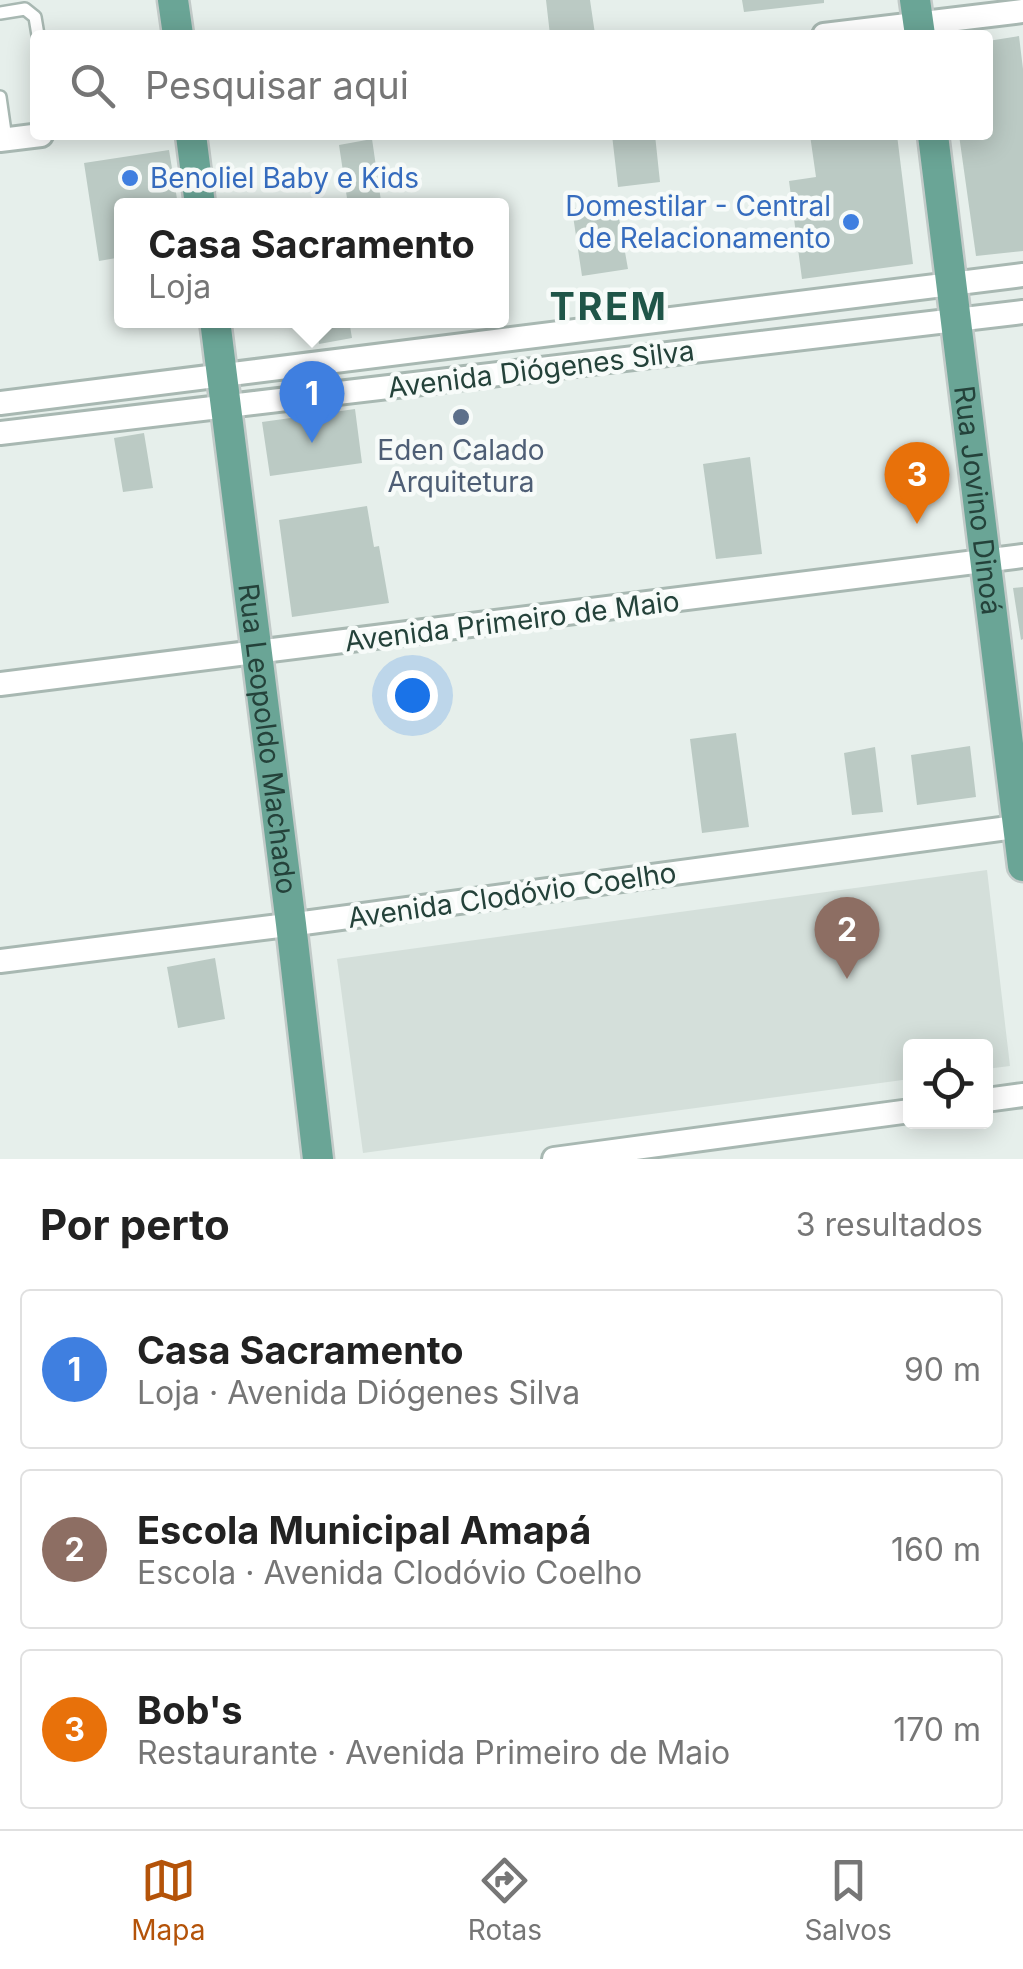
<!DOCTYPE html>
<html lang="pt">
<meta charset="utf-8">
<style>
:root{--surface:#fff;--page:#f2f2f2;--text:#222;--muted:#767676;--line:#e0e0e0;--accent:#b45309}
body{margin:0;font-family:Inter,sans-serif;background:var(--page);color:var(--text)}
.controls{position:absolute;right:30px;bottom:30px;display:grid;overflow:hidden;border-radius:10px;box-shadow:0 5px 25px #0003}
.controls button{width:90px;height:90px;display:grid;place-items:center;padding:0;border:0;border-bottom:2px solid var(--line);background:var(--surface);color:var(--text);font:50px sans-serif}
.you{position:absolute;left:412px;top:695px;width:35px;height:35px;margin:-25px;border:8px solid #fff;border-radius:50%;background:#1a73e8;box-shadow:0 0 0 15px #1a73e833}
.badge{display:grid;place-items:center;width:65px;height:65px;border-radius:50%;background:var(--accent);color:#fff;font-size:32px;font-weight:700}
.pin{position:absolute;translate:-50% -82px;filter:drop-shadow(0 2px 5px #0008)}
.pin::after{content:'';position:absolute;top:52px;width:35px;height:30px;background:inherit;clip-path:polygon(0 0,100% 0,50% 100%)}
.popup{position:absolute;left:114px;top:198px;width:395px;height:130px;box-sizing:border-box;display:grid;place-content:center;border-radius:10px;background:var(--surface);filter:drop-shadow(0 2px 8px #0005);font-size:32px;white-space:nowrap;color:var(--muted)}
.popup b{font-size:38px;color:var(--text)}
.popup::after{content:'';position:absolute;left:50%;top:100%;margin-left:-20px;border:20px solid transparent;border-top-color:var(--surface)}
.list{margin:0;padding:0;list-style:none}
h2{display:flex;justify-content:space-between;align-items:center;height:130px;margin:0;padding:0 40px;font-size:42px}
h2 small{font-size:32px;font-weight:400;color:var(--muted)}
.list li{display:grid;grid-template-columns:65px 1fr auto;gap:30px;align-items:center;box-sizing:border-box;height:160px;margin:0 20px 20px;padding:0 20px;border:2px solid var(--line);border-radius:10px}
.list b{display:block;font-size:38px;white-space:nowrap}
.list p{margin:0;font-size:32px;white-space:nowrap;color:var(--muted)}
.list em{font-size:32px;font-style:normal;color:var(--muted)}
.icon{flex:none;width:55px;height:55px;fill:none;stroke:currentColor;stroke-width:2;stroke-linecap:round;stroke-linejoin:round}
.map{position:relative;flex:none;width:1023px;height:1159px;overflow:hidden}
.search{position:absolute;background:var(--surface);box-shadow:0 5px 25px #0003;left:30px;right:30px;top:30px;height:110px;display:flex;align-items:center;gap:25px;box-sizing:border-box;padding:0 35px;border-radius:10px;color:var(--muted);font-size:38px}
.sheet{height:670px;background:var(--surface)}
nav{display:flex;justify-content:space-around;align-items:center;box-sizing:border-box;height:140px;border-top:2px solid var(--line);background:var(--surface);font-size:28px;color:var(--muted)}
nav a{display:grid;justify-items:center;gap:5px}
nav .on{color:var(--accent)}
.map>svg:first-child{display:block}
.built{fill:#d4dfda}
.building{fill:#bbcac4}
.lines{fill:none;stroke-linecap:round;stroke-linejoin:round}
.lane-casing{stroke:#a8b8b2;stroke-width:16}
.street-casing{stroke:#a8b8b2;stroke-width:28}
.primary-casing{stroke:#c2cac8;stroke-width:35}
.lane{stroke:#fff;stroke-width:11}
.street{stroke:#fff;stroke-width:22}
.primary{stroke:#6aa596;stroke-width:30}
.shop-dot{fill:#3f7fe0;stroke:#f7fbf9;stroke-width:4}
.service-dot{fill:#5c6f8a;stroke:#f7fbf9;stroke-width:4}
.labels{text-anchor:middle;stroke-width:9;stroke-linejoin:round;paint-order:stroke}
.shop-label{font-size:28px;fill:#366cbe;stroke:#f7fbf9;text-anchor:start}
.street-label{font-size:28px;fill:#24423a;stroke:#f7fbf9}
.service-label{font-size:28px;fill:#4e5e75;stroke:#f7fbf9}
.district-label{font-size:38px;font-weight:bold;letter-spacing:2.5px;fill:#1f5548;stroke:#f7fbf9}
</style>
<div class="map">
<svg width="1023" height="1159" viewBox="0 0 1023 1159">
<rect width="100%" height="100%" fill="#e6efeb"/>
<path class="built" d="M987,870L1010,1066L986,1069V1046H910V1079L363,1153L337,959Z"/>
<path class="building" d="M546,0H590L595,34L550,35Z
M742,0H824V3L744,12Z
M1019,36L1023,69V251L976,256L959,135H988V41Z
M612,135H655L660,182L618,187Z
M810,135H897L913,264L802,279L789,181L816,177Z
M372,139L381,201L348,205L339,145Z
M169,150L178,205H122V257L99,261L84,163Z
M616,201L628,269L582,276L572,209Z
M315,320H349L352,338L319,344Z
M355,409L362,463L270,476L262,422Z
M144,433L153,488L123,492L114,438Z
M750,457L762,554L716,559L703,464Z
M367,506L374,547L379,546L389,603L292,617L279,520Z
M1023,587V639L1021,640L1013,588Z
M736,733L749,827L702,833L690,739Z
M970,746L976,797L917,805L911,755Z
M875,747L883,812L852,815L844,753Z
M215,958L225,1019L178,1028L167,967Z"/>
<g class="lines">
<g class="lane-casing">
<path id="lane" d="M0,13L25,9L35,17L38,35
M0,97L6,139"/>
</g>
<g class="street-casing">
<path id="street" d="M824,35L1023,11
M0,140L41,135
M0,403L1023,275
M0,433L1023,312
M0,684L1023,556
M0,961L311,922L1023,826
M986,1100L1023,1095
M554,1159L910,1111"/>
</g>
<g class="primary-casing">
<g id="primary">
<path d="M173,0L178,35"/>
<path d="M915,0L920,35"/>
<path d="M191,135L200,205"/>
<path id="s1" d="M933,135L1023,866"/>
<path id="s2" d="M215,320L291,924L318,1159"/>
</g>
</g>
<use href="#lane" class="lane"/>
<use href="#street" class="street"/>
<use href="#primary" class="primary"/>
</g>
<g class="shop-dot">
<circle cx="130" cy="178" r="10"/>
<circle cx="851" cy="222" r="10"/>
</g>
<circle class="service-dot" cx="461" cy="417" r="10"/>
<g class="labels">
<g class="shop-label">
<text x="150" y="188">Benoliel Baby e Kids</text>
<text x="831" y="216" text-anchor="end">Domestilar - Central<tspan x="831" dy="32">de Relacionamento</tspan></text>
</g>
<g class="street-label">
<text transform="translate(541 369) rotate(-7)" y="10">Avenida Diógenes Silva</text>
<text dy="10" stroke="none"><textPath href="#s1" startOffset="368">Rua Jovino Dinoá</textPath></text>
<text transform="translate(512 621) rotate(-7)" y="10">Avenida Primeiro de Maio</text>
<text dy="10" stroke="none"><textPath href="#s2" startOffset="422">Rua Leopoldo Machado</textPath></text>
<text transform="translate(512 895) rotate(-8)" y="10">Avenida Clodóvio Coelho</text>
</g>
<g class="service-label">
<text x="461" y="460">Eden Calado<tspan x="461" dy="32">Arquitetura</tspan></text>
</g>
<g class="district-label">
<text x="609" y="320">TREM</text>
</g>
</g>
</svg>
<div class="controls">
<button><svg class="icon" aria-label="locate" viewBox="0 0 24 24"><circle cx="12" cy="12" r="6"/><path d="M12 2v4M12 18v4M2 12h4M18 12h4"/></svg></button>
</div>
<div class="you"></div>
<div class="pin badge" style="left:312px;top:443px;background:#3f7fe0">1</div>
<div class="popup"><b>Casa Sacramento</b>Loja</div>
<div class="pin badge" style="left:847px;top:979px;background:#8d6e63">2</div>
<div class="pin badge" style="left:917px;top:524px;background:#e8710a">3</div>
<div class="search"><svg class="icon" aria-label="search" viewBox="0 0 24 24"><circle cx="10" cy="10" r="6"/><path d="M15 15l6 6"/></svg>Pesquisar aqui</div>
</div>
<section class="sheet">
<h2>Por perto<small>3 resultados</small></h2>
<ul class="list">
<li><span class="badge" style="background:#3f7fe0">1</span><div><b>Casa Sacramento</b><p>Loja · Avenida Diógenes Silva</p></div><em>90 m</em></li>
<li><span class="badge" style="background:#8d6e63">2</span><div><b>Escola Municipal Amapá</b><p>Escola · Avenida Clodóvio Coelho</p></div><em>160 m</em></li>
<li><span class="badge" style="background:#e8710a">3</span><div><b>Bob's</b><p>Restaurante · Avenida Primeiro de Maio</p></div><em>170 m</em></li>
</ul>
</section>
<nav>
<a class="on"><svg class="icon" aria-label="map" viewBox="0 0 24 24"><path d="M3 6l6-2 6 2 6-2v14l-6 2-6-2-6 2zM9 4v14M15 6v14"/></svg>Mapa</a>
<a><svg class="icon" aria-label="directions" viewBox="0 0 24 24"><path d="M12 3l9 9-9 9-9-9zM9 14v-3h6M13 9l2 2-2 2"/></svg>Rotas</a>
<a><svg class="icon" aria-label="saved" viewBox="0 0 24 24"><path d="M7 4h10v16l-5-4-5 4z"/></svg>Salvos</a>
</nav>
